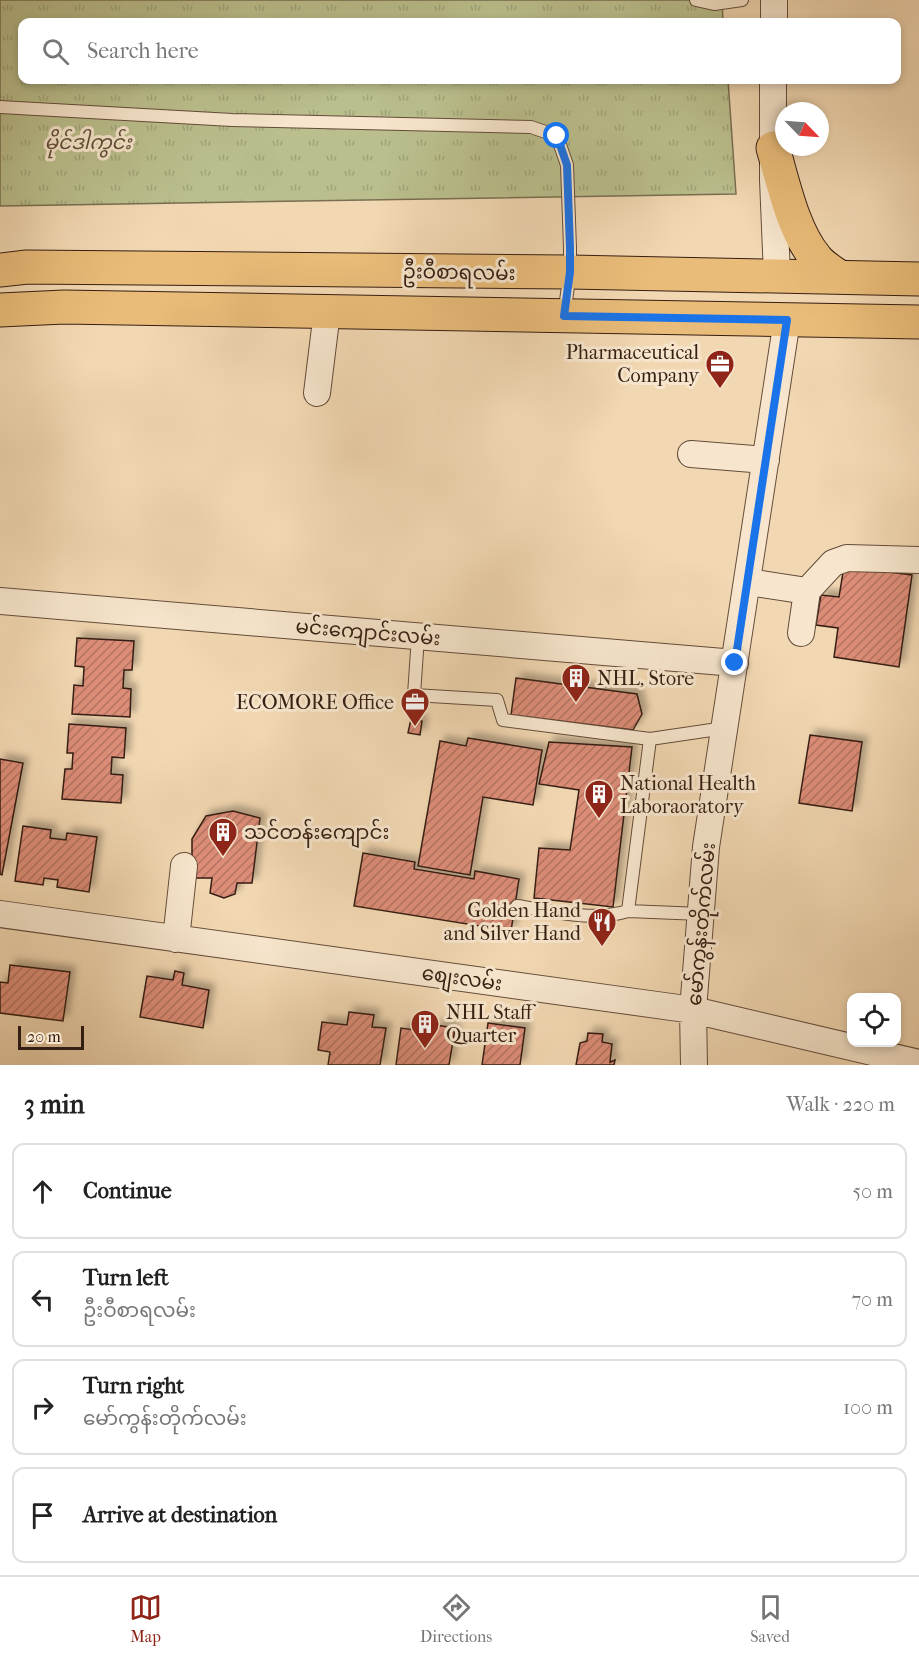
<!DOCTYPE html>
<meta charset="utf-8">
<style>
:root{--surface:#fff;--page:#f2f2f2;--text:#222;--muted:#767676;--line:#e0e0e0;--accent:#8f2418}
body{margin:0;font-family:"IM FELL French Canon","Noto Sans Myanmar",serif;background:var(--page);color:var(--text)}
.controls{position:absolute;right:18px;bottom:18px;display:grid;overflow:hidden;border-radius:12px;box-shadow:0 3px 9px #0003}
.controls button{width:54px;height:54px;display:grid;place-items:center;padding:0;border:0;border-bottom:2px solid var(--line);background:var(--surface);color:var(--text);font:30px sans-serif}
.compass{position:absolute;left:775px;top:102px;width:54px;height:54px;border-radius:50%;background:var(--surface);box-shadow:0 3px 9px #0003;rotate:115deg}
.scale{position:absolute;left:18px;bottom:15px;width:66px;box-sizing:border-box;padding-left:6px;border:3px solid #351e12;border-top:0;font-size:16px;line-height:21px;white-space:nowrap;color:#351e12;-webkit-text-stroke:4px #f7e6cd;paint-order:stroke}
.stop{position:absolute;width:18px;height:18px;margin:-14px;border:4px solid #1a73e8;border-radius:50%;background:#fff}
.stop.end{background:#1a73e8;border-color:#fff;box-shadow:0 2px 6px #0008}
.list{margin:0;padding:0;list-style:none}
h2{display:flex;justify-content:space-between;align-items:center;height:78px;margin:0;padding:0 24px;font-size:26px}
h2 small{font-size:20px;font-weight:400;color:var(--muted)}
.list li{display:grid;grid-template-columns:39px 1fr auto;gap:18px;align-items:center;box-sizing:border-box;height:96px;margin:0 12px 12px;padding:0 12px;border:2px solid var(--line);border-radius:12px}
.list b{display:block;font-size:22px;white-space:nowrap}
.list p{margin:0;font-size:20px;white-space:nowrap;color:var(--muted)}
.list em{font-size:20px;font-style:normal;color:var(--muted)}
.icon{flex:none;width:33px;height:33px;fill:none;stroke:currentColor;stroke-width:2;stroke-linecap:round;stroke-linejoin:round}
.map{position:relative;flex:none;width:919px;height:1065px;overflow:hidden}
.search{position:absolute;background:var(--surface);box-shadow:0 3px 9px #0003;left:18px;right:18px;top:18px;height:66px;display:flex;align-items:center;gap:15px;box-sizing:border-box;padding:0 21px;border-radius:12px;color:var(--muted);font-size:22px}
.sheet{height:510px;background:var(--surface)}
nav{display:flex;justify-content:space-around;align-items:center;box-sizing:border-box;height:84px;border-top:2px solid var(--line);background:var(--surface);font-size:16px;color:var(--muted)}
nav a{display:grid;justify-items:center;gap:3px}
nav .on{color:var(--accent)}
.map>svg:first-child{display:block}
.park{fill:url(#park-tufts);stroke:#786e50;stroke-width:1.5}
.building{fill:url(#building-hatch);stroke:#351e12;stroke-width:1.5;filter:url(#shadow)}
.lines{fill:none;stroke-linecap:round;stroke-linejoin:round}
.lane-casing{stroke:#644c3a;stroke-width:14}
.street-casing{stroke:#644c3a;stroke-width:28}
.primary-casing{stroke:#351e12;stroke-width:35}
.lane{stroke:#f7e6cd;stroke-width:12}
.street{stroke:#f7e6cd;stroke-width:26}
.primary{stroke:#e9bc79;stroke-width:33}
.route{stroke:#1a73e8;stroke-width:8}
.labels{text-anchor:middle;stroke-width:6;stroke-linejoin:round;paint-order:stroke}
.park-label{font-size:20px;font-style:italic;fill:#5d4e37;stroke:#f7e6cd}
.street-label{font-size:20px;fill:#351e12;stroke:#f7e6cd}
.poi-label{font-size:20px;fill:#351e12;stroke:#f7e6cd;text-anchor:start}
</style>
<div class="map">
<svg width="919" height="1065" viewBox="0 0 919 1065">
<defs>
<pattern id="park-tufts" width="24" height="20" patternUnits="userSpaceOnUse" patternTransform="scale(1.5)"><rect width="24" height="20" fill="#babf8d"/><path d="M3 7l-1-3M5 7V3M7 7l1-3M15 17l-1-3M17 17v-4M19 17l1-3" fill="none" stroke="#a0a479"/></pattern>
<pattern id="building-hatch" width="6" height="6" patternUnits="userSpaceOnUse" patternTransform="scale(1.5)"><rect width="6" height="6" fill="#dc8d78"/><path d="M-1 1l2-2M0 6l6-6M5 7l2-2" fill="none" stroke="#b37361"/></pattern>
<filter id="shadow"><feDropShadow dx="5.5" dy="-5.5" stdDeviation="3" flood-color="#0004"/></filter>
</defs>
<rect width="100%" height="100%" fill="#f2d8b2"/>
<filter id="stains"><feTurbulence type="fractalNoise" baseFrequency=".00333" numOctaves="4"/><feColorMatrix values="0 0 0 0 .2 0 0 0 0 .09 0 0 0 0 .02 0 0 0 .5 -.17"/></filter>
<radialGradient id="worn" r=".72"><stop offset=".6" stop-color="#630" stop-opacity="0"/><stop offset="1" stop-color="#630" stop-opacity=".3"/></radialGradient>
<path class="park" d="M0,0H722L723,22H22V80H728L736,194L0,206Z"/>
<path class="building" d="M844,566L912,575L899,667L834,657L838,628L816,625L821,595L839,597Z
M77,638L134,641L132,670H124L123,688L131,689L130,717L72,714L74,685L83,686L84,667L75,666Z
M516,678L637,694L642,714L633,730L511,715Z
M411,719L422,721L420,735L408,733Z
M69,724L126,728L124,758L112,757L111,774L123,775L121,803L62,799L65,769H72L73,753H67Z
M810,735L862,742L852,811L799,803Z
M468,738L542,750L533,805L483,797L470,875L418,866L440,741L466,746Z
M549,742L632,747L613,907L534,898L539,848L570,850L579,790L539,784Z
M0,759L23,763L2,875L0,874Z
M233,811L260,818L252,883H237L235,894L224,898L210,893L212,878H192V839L206,816Z
M23,826L51,830L50,838L66,840L67,833L97,837L89,892L57,887L58,880L44,878L43,885L15,881Z
M363,853L415,862L414,869L474,879L475,871L519,879L511,931L354,906Z
M363,853L415,862L414,869L474,879L475,871L519,879L511,931L354,906Z
M10,965L70,972L63,1021L0,1013V982L8,983Z
M175,971L184,973L182,985L209,990L203,1028L140,1017L147,976L173,980Z
M349,1012L374,1015L372,1027L386,1028L380,1065H328L330,1052L318,1050L322,1022L347,1025Z
M488,1023L525,1028L520,1065H482Z
M436,1025L455,1028L449,1065H396L401,1028L435,1033Z
M436,1025L455,1028L449,1065H396L401,1028L435,1033Z
M588,1033L603,1034L602,1042L612,1044L610,1062L615,1060L614,1065H576L580,1043L587,1041Z"/>
<g class="lines">
<g class="lane-casing">
<path id="lane" d="M696,0L714,4L742,0
M0,107L232,120L531,127L557,136L567,165L570,248V272L564,315
M418,636L414,695L497,700L503,720L650,739L628,911C592,922 553,911 517,906
M650,739L725,728
M628,911L701,914"/>
</g>
<g class="street-casing">
<path id="street" d="M774,22V0
M773,80V180L777,275
M317,393L327,312
M691,454L766,460
M748,582L807,591L833,563L847,558L919,560
M0,601L735,663
M801,633L807,591
M0,914L693,1010L919,1063
M176,939L184,866
M694,1065L693,1010L706,847L787,320"/>
</g>
<g class="primary-casing">
<path id="primary" d="M773,148C783,182 793,231 816,258C821,265 831,271 838,276
M0,270L27,267L570,272L919,279
M0,310L64,307L919,322"/>
</g>
<use href="#lane" class="lane"/>
<use href="#street" class="street"/>
<use href="#primary" class="primary"/>
</g>
<g class="lines">
<path class="route" d="M557,136L567,165L570,248V272L564,316L787,320L735,663"/>
</g>
<defs>
<g id="office-pin" transform="scale(1.5)"><path d="M0 17L-7.5 6A9.5 9.5 0 1 1 7.5 6Z" fill="#8f2418" stroke="#f7e6cd"/><path d="M-6-3h4V-5.5h4V-3h4V5H-6ZM-1-4.5V-3h2v-1.5ZM-6 0V1H6V0Z" fill="#fff"/></g>
<g id="building-pin" transform="scale(1.5)"><path d="M0 17L-7.5 6A9.5 9.5 0 1 1 7.5 6Z" fill="#8f2418" stroke="#f7e6cd"/><path d="M-4-6H4V6H1V3H-1V6H-4ZM-2.5-4.3h1.7v1.8h-1.7ZM.8-4.3h1.7v1.8H.8ZM-2.5-1h1.7V.8h-1.7ZM.8-1h1.7V.8H.8Z" fill="#fff"/></g>
<g id="restaurant-pin" transform="scale(1.5)"><path d="M0 17L-7.5 6A9.5 9.5 0 1 1 7.5 6Z" fill="#8f2418" stroke="#f7e6cd"/><path d="M-5-6h1v4h1v-4h1v4h1v-4h1v5L-1.5 .5V6h-2V.5L-5-1ZM5-6V6H3V1.5H1.5Q1.5-4 5-6Z" fill="#fff"/></g>
</defs>
<g fill-rule="evenodd">
<use href="#office-pin" x="720" y="364"/>
<use href="#building-pin" x="576" y="678"/>
<use href="#office-pin" x="415" y="702"/>
<use href="#building-pin" x="599" y="794"/>
<use href="#building-pin" x="223" y="832"/>
<use href="#restaurant-pin" x="602" y="922"/>
<use href="#building-pin" x="425" y="1024"/>
</g>
<g class="labels">
<g class="park-label">
<text x="88" y="149">မိုင်ဒါကွင်း</text>
</g>
<g class="street-label">
<text transform="translate(459 272) rotate(1)" y="7">ဦးဝီစာရလမ်း</text>
<text transform="translate(368 632) rotate(5)" y="7">မင်းကျောင်းလမ်း</text>
<text transform="translate(701 924) rotate(-85)" y="7">မော်ကွန်းတိုက်လမ်း</text>
<text transform="translate(462 978) rotate(8)" y="7">စျေးလမ်း</text>
</g>
<g class="poi-label">
<text x="699" y="359" text-anchor="end">Pharmaceutical<tspan x="699" dy="23">Company</tspan></text>
<text x="597" y="685">NHL, Store</text>
<text x="394" y="709" text-anchor="end">ECOMORE Office</text>
<text x="620" y="790">National Health<tspan x="620" dy="23">Laboraoratory</tspan></text>
<text x="244" y="839">သင်တန်းကျောင်း</text>
<text x="581" y="917" text-anchor="end">Golden Hand<tspan x="581" dy="23">and Silver Hand</tspan></text>
<text x="446" y="1019">NHL Staff<tspan x="446" dy="23">Quarter</tspan></text>
</g>
</g>
<rect width="100%" height="100%" filter="url(#stains)"/>
<rect width="100%" height="100%" fill="url(#worn)"/>
</svg>
<div class="controls">
<button><svg class="icon" aria-label="locate" viewBox="0 0 24 24"><circle cx="12" cy="12" r="6"/><path d="M12 2v4M12 18v4M2 12h4M18 12h4"/></svg></button>
</div>
<svg class="compass" viewBox="-18 -18 36 36"><path d="M0-13l5 13h-10z" fill="#e53935"/><path d="M0 13l5-13h-10z" fill="#767676"/></svg>
<div class="scale">20 m</div>
<div class="stop" style="left:557px;top:136px"></div>
<div class="stop end" style="left:735px;top:663px"></div>
<div class="search"><svg class="icon" aria-label="search" viewBox="0 0 24 24"><circle cx="10" cy="10" r="6"/><path d="M15 15l6 6"/></svg>Search here</div>
</div>
<section class="sheet">
<h2>3 min<small>Walk · 220 m</small></h2>
<ul class="list">
<li><svg class="icon" aria-label="ahead" viewBox="0 0 24 24"><path d="M12 20V5M6 11l6-6 6 6"/></svg><div><b>Continue</b></div><em>50 m</em></li>
<li><svg class="icon" aria-label="left" viewBox="0 0 24 24"><path d="M17 20v-9H6M10 6l-5 5 5 5"/></svg><div><b>Turn left</b><p>ဦးဝီစာရလမ်း</p></div><em>70 m</em></li>
<li><svg class="icon" aria-label="right" viewBox="0 0 24 24"><path d="M7 20v-9h11M14 6l5 5-5 5"/></svg><div><b>Turn right</b><p>မော်ကွန်းတိုက်လမ်း</p></div><em>100 m</em></li>
<li><svg class="icon" aria-label="arrive" viewBox="0 0 24 24"><path d="M6 21V4h12l-3 4 3 4H6"/></svg><div><b>Arrive at destination</b></div></li>
</ul>
</section>
<nav>
<a class="on"><svg class="icon" aria-label="map" viewBox="0 0 24 24"><path d="M3 6l6-2 6 2 6-2v14l-6 2-6-2-6 2zM9 4v14M15 6v14"/></svg>Map</a>
<a><svg class="icon" aria-label="directions" viewBox="0 0 24 24"><path d="M12 3l9 9-9 9-9-9zM9 14v-3h6M13 9l2 2-2 2"/></svg>Directions</a>
<a><svg class="icon" aria-label="saved" viewBox="0 0 24 24"><path d="M7 4h10v16l-5-4-5 4z"/></svg>Saved</a>
</nav>
